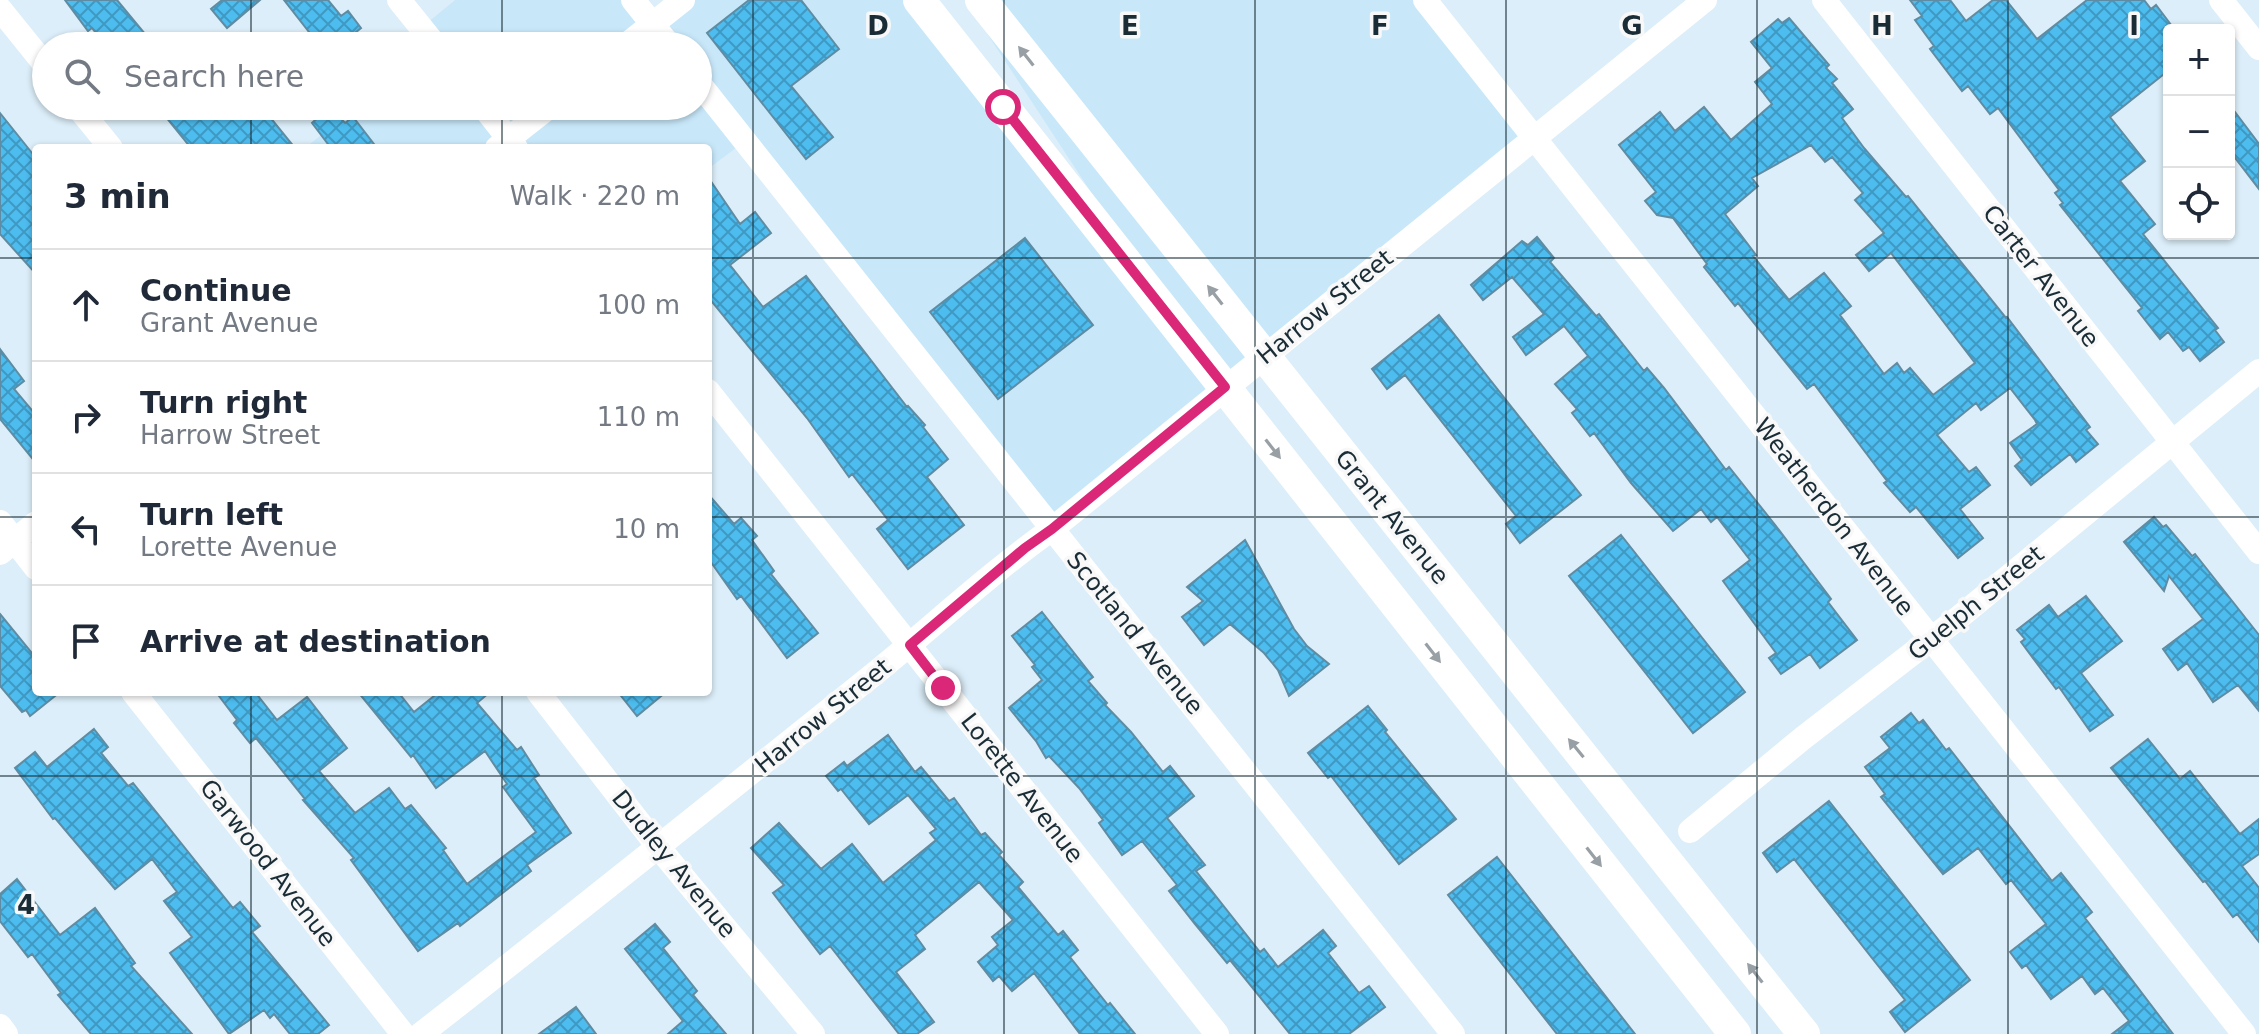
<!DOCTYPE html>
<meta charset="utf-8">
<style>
:root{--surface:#fff;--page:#f6f6f7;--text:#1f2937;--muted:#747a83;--line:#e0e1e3}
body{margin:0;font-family:"DejaVu Sans",sans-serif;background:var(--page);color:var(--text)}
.controls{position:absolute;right:24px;top:24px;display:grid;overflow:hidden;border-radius:8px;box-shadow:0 2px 6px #0004}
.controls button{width:72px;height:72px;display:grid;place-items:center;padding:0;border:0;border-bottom:2px solid var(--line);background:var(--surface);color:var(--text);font:40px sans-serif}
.stop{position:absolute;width:24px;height:24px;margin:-18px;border:6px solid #db2777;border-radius:50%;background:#fff}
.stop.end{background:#db2777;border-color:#fff;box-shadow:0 2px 8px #0008}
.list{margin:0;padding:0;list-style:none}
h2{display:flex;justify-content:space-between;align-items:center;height:104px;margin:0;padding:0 32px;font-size:34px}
h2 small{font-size:26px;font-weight:400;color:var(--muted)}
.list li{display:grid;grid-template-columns:52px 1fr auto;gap:24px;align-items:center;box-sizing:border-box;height:112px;padding:0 32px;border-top:2px solid var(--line)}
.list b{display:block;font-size:30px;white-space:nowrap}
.list p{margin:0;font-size:26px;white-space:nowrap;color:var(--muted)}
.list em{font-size:26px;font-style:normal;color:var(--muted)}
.icon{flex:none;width:44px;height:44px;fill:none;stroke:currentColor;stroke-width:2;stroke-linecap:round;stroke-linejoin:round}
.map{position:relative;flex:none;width:2259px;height:1034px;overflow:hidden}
.search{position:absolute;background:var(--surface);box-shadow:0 2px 6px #0004;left:32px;top:32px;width:680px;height:88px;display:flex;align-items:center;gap:20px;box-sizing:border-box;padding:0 28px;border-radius:44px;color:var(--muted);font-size:30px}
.panel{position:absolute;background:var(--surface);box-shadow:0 2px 6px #0004;left:32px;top:144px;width:680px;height:552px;border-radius:8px}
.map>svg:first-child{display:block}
.built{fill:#c8e8fa}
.building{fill:url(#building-cross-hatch);stroke:#5f8ca2;stroke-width:2;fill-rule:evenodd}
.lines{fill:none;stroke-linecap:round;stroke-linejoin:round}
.minor{stroke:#fff;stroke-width:24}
.major{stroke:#fff;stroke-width:32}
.oneway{fill:#98a0a5}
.route{stroke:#db2777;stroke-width:10}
.grid{fill:none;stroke:#1a2d36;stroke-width:2;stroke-opacity:0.55}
.labels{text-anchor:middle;stroke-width:7;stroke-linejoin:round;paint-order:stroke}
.street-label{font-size:24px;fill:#1a2d36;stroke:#f8f8f8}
.grid-label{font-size:26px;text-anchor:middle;font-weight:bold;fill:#1a2d36;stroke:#f8f8f8;stroke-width:7;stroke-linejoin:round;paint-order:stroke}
</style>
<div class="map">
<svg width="2259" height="1034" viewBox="0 0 2259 1034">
<defs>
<pattern id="building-cross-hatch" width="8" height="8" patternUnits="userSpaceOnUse" patternTransform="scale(2)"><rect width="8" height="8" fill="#4dbcef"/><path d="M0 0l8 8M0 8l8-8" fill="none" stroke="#3f99c2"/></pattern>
</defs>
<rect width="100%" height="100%" fill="#dceef9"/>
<path class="built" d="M455,0H633L653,24L683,0H919L1184,334L965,0H1425L1534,138L1052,529L744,142L708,169V148H313L310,144L357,106H698V46H432L421,28Z"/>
<path class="building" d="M65,0H117L155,46H107L92,28L88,31Z
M222,0H260L227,28L211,9Z
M284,0H328L341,16L348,11L361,28L339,46H320Z
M749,0H801L839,49L791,86L833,137L806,159L707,33Z
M1910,0H1950L1966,21L1993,0H2006L2037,39L2087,0H2144L2151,9L2156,5L2171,25L2169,26V70L2110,117L2145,161L2120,181L2155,224L2143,234L2218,328L2215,330L2224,342L2200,361L2189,347L2183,351L2168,332L2160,339L2138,311L2142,308L2060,205L2063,203L2055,193L2059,190L1998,108L1990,114L1968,86L1962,91L1930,49L1934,46L1915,20L1922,16Z
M1789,18L1829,65L1826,68L1837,79L1832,83L1853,109L1842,118L1864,148L1906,197L1908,196L2006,318L2007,317L2090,427L2086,430L2098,444L2076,462L2070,454L2031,485L2015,466L2022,460L2010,443L2037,424L2035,420L2010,388L1981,410L1976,403L1937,435L1969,472L1976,467L1990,485L1960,509L1983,538L1958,558L1916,507L1910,512L1884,483L1887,481L1814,384L1807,389L1738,303L1735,306L1704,267L1707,264L1673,218L1657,215L1645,201L1656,192L1619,145L1660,112L1675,131L1704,107L1731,140L1772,104L1755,82L1772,68L1751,42L1778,19L1782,23ZM1811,145L1825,162L1832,157L1863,193L1855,200L1884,233L1856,255L1869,271L1891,253L1975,363L1933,395L1910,368L1904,373L1897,363L1884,374L1840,315L1851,306L1824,273L1789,300L1753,256L1756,255L1725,214L1758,186L1752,178Z
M2229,104L2259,144V189L2229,150Z
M157,106H261L295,148H191Z
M330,107L345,123L353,117L377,148H331L312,123Z
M0,113L36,158V274L0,234Z
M708,177L740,224L755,212L771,233L730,265L763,307L806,276L907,407L908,406L925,425L923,427L948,459L927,477L964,525L908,569L877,529L888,520L852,474L849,477L807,418L708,297Z
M1537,237L1554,258L1550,262L1596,316L1599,314L1644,371L1647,368L1664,388L1726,470L1729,467L1776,526L1831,599L1828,602L1857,640L1820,668L1810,654L1781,674L1769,658L1776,653L1723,581L1750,560L1717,517L1711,522L1701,509L1673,531L1631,483L1594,433L1590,436L1572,413L1577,409L1555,384L1588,356L1564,326L1526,355L1513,337L1544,314L1512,277L1483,300L1471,285L1522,241L1528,245Z
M1025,238L1093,325L998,399L930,312Z
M1439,315L1581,495L1520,543L1506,524L1516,516L1405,375L1387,389L1372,369Z
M0,349L24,381L14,389L36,415V463L0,419Z
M708,494L734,524L741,518L757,536L752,540L774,571L771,574L818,633L787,658L741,596L737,599L708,558Z
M2154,517L2163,527L2166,525L2192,556L2195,554L2259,635V711L2238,685L2213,702L2187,663L2178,670L2163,649L2203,619L2169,576L2164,591L2124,542Z
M1621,535L1745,692L1693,733L1569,576Z
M1245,540L1294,629L1307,646L1329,664L1289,696L1278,670L1264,653L1230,624L1204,645L1182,617L1203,601L1187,587Z
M2086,596L2122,641L2081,673L2113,715L2090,731L2059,687L2056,689L2021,642L2025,639L2017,630L2049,605L2058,617Z
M1042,612L1093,677L1088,681L1107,703L1105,705L1131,732L1163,772L1170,766L1194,796L1167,818L1205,865L1196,871L1260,952L1264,949L1278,967L1323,930L1336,946L1328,953L1359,993L1369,986L1385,1007L1349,1034H1290L1230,960L1227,963L1195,924L1169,891L1177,885L1142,841L1122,855L1099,823L1103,820L1079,788L1049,756L1046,758L1036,741L1009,708L1042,680L1032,667L1035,665L1012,636Z
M0,614L36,658V692H60L30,716L26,710L22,712L0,686Z
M216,692H255L277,720L307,697L347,748L319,771L355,813L389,788L405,809L411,805L446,848L443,850L467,884L536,832L503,787L507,784L485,751L436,788L413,755L411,757L358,692H398L414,712L439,692H490L477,703L517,750L521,747L539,775L534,778L571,833L527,865L531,871L460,926L458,923L418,951L351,860L354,858L303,800L305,799L256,738L250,743L234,723L237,720Z
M618,692H666L637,716Z
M1368,706L1387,730L1385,732L1456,819L1399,864L1331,776L1328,778L1308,753Z
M1911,713L1919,723L1923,720L1946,750L1949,748L2052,881L2061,873L2092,912L2085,918L2173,1034H2112L2129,1021L2103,988L2095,994L2082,976L2051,999L2026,965L2022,968L2010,952L2046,924L2011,880L2006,884L1978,848L1943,874L1881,797L1885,794L1865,767L1890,748L1881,737Z
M94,729L108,747L101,753L128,786L133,783L233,908L240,902L260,926L252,932L329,1025L318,1034H290L274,1014L270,1018L264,1010L229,1034L170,953L192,937L164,901L177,892L152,859L115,889L55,818L53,819L15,768L35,752L47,767Z
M888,735L915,772L921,767L949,801L954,798L981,835L985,833L1002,852L999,855L1023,882L1018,887L1058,935L1063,931L1078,950L1070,957L1108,1005L1110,1003L1135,1034H1080L1034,973L1012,991L999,976L993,981L978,962L998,945L992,937L1013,920L979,882L915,935L925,949L896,972L934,1022L917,1034H899L830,946L820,954L773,893L784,885L751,848L779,823L821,869L852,844L883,883L936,840L930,833L936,829L908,795L869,824L841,789L838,791L826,776L844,762L847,766Z
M2148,739L2180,779L2190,771L2240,834L2259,819V854L2242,866L2259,888V942L2237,914L2233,917L2205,881L2203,882L2111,768Z
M1829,801L1970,980L1905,1032L1890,1012L1905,1000L1794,859L1777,872L1763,853Z
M1497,857L1635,1034H1557L1448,895Z
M17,879L60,935L95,908L135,963L131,966L192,1034H91L58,995L61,993L32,954L28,957L0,921V894Z
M655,924L670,942L663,948L697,991L693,995L726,1034H668L683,1021L625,949Z
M576,1007L596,1034H539Z"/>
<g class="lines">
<path class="minor" d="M399,0L436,46
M633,0L670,46
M1425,0L2244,1034
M1824,0L2259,552
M2221,0L2259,48
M0,9L46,66
M625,46L683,0
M698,82L1453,1034
M77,106L111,148
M483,106L516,148
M497,148L550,106
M708,391L1217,1034
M0,522L36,568
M0,553L36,523
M133,692L403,1034
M538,692L659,848L813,1034
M1690,831L1803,738L1957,619L2259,371
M0,1026L6,1034
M421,1034C570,918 717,800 864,682C927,632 986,576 1052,529L1705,0"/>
<path class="major" d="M919,0L1735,1034
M981,0L1804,1034"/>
</g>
<defs><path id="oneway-solid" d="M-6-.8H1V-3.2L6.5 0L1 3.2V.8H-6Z" transform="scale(2)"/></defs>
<g class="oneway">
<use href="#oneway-solid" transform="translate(1026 56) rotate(-128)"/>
<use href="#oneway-solid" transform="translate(1215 295) rotate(-128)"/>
<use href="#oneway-solid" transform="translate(1273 449) rotate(52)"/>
<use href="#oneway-solid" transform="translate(1433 653) rotate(52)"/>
<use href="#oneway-solid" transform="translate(1576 748) rotate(-129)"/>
<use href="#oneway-solid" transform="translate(1594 857) rotate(52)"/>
<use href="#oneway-solid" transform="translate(1755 973) rotate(-128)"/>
</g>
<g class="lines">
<path class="route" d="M943,688L910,645L1025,548L1052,529L1225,387L1003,107"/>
</g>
<path class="grid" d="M251,0V46M502,0V46M753,0V1034M1004,0V1034M1255,0V1034M1506,0V1034M1757,0V1034M2008,0V1034M251,106V148M502,106V148M0,258H36M708,258H2259M0,517H36M708,517H2259M251,692V1034M502,692V1034M0,776H2259"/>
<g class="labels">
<g class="street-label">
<text transform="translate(2041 276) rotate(52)" y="8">Carter Avenue</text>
<text transform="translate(1325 307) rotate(-39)" y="8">Harrow Street</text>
<text transform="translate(1392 517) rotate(51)" y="8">Grant Avenue</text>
<text transform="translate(1834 517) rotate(52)" y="8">Weatherdon Avenue</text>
<text transform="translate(1976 603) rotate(-39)" y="8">Guelph Street</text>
<text transform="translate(1135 633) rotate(51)" y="8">Scotland Avenue</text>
<text transform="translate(823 716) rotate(-39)" y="8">Harrow Street</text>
<text transform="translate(1022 788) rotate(52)" y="8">Lorette Avenue</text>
<text transform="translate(268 863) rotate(52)" y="8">Garwood Avenue</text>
<text transform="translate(674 864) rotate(51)" y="8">Dudley Avenue</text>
</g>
</g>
<g class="grid-label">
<text x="878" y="35">D</text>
<text x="1130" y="35">E</text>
<text x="1380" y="35">F</text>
<text x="1632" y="35">G</text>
<text x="1882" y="35">H</text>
<text x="2134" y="35">I</text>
<text x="26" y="914">4</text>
</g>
</svg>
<div class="controls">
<button>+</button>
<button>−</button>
<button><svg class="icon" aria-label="locate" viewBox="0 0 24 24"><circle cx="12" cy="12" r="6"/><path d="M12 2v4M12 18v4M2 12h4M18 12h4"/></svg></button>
</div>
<div class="stop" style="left:1003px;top:107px"></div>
<div class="stop end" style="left:943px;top:688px"></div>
<div class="search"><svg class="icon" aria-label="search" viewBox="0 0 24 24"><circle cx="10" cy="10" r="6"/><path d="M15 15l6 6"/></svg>Search here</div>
<section class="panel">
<h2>3 min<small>Walk · 220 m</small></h2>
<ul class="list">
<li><svg class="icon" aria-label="ahead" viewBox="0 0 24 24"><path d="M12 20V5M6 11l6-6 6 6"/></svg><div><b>Continue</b><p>Grant Avenue</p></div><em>100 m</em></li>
<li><svg class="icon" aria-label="right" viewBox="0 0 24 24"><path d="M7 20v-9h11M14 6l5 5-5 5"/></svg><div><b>Turn right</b><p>Harrow Street</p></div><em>110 m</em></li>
<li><svg class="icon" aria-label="left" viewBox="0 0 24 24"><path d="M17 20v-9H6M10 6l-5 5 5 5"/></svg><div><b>Turn left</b><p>Lorette Avenue</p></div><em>10 m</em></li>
<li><svg class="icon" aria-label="arrive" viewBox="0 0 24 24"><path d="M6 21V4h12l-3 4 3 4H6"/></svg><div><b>Arrive at destination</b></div></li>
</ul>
</section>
</div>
